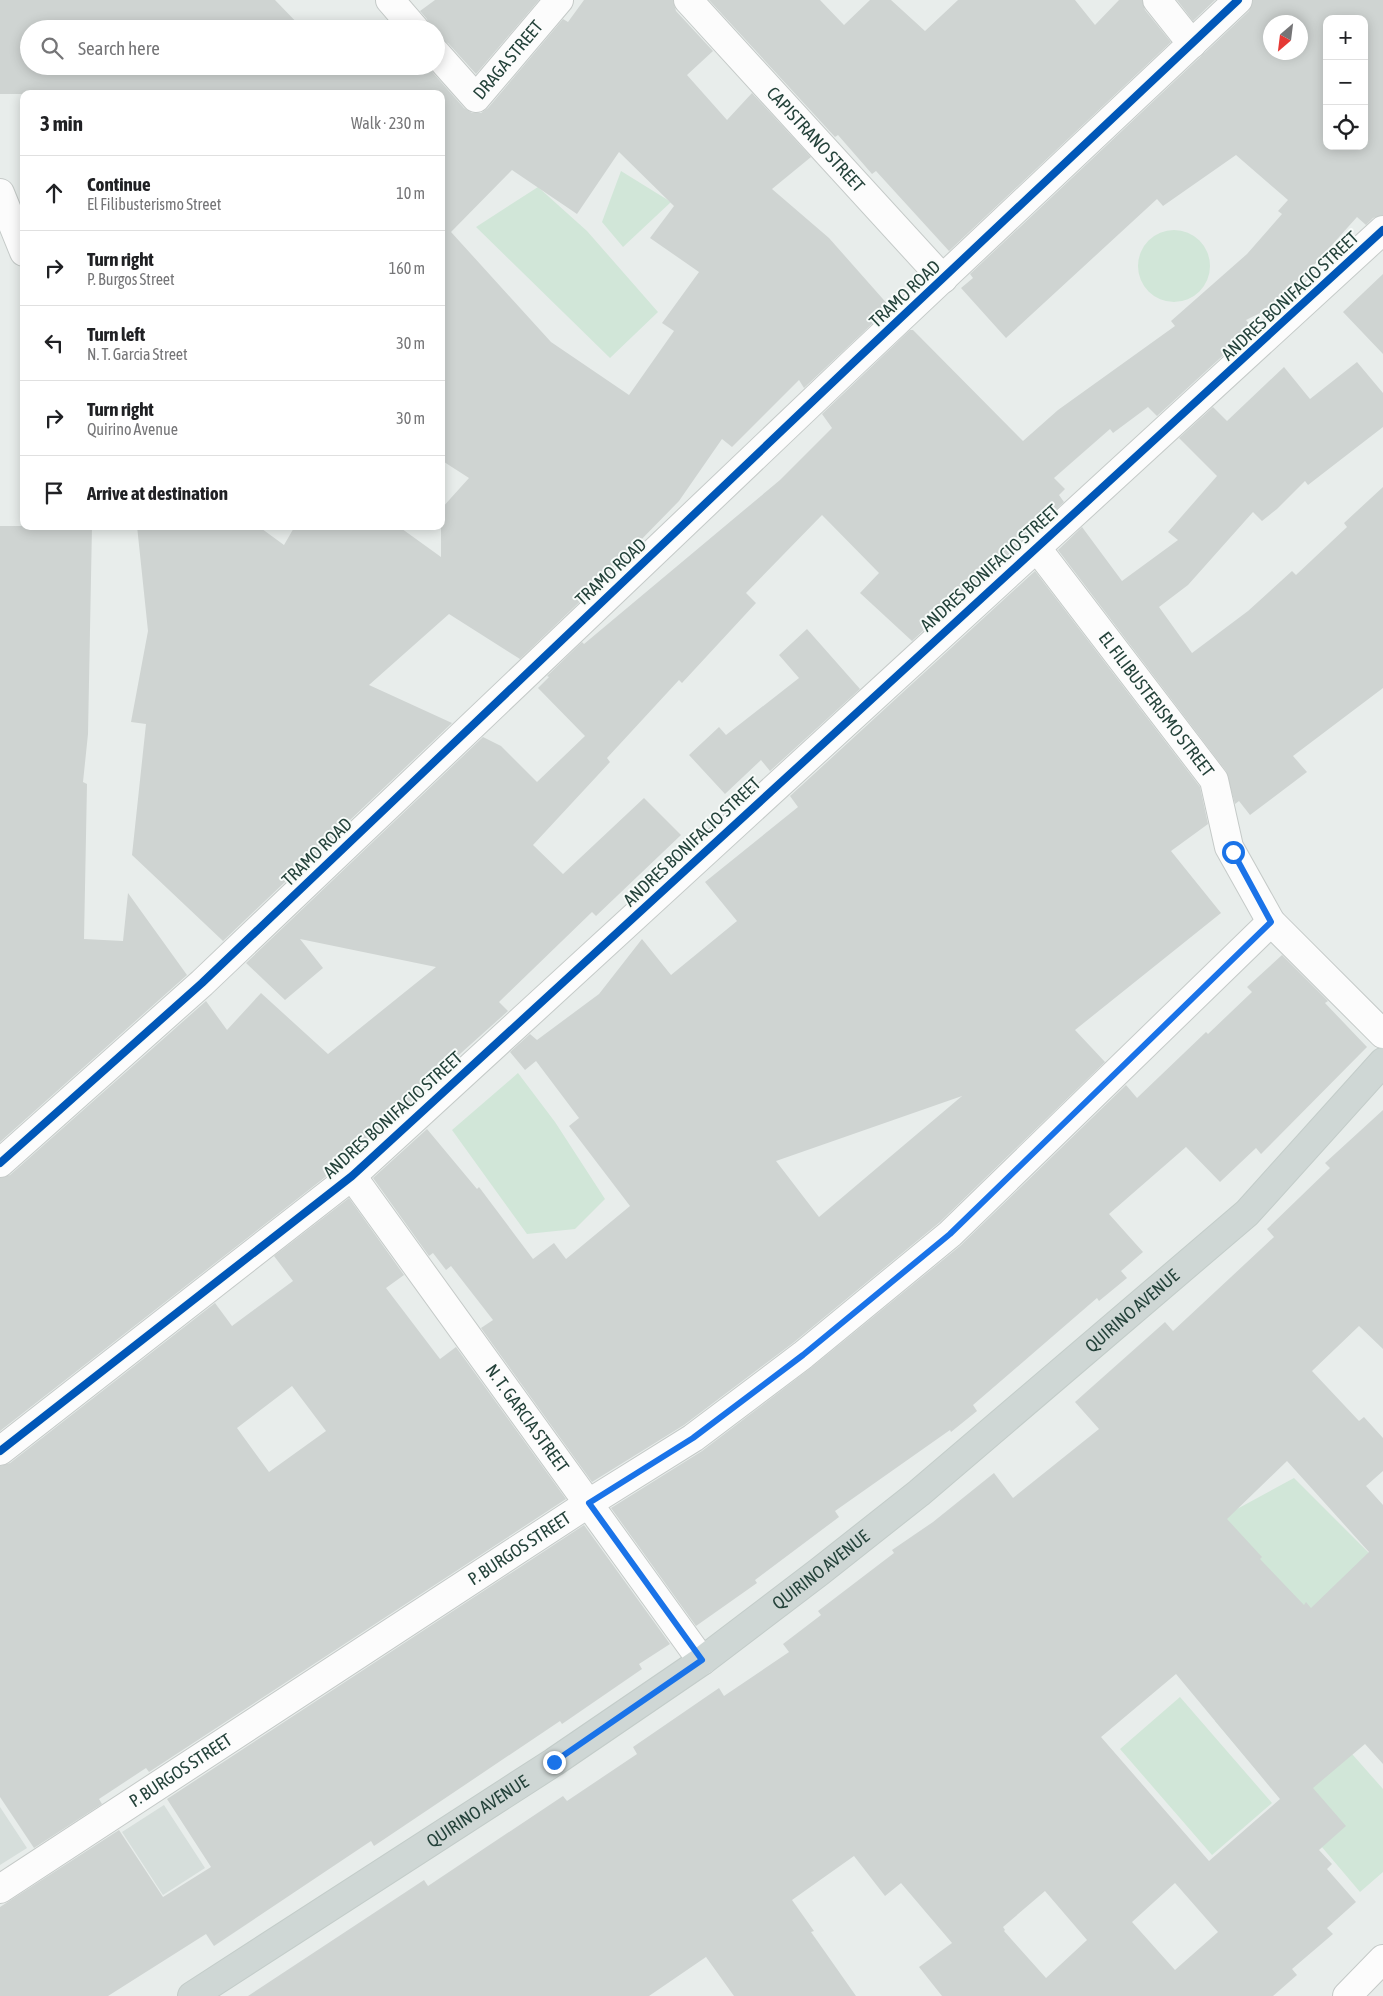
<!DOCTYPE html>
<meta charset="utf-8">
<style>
:root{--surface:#fff;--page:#f6f6f6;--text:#202124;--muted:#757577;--line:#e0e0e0}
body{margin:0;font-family:"Asap Condensed",sans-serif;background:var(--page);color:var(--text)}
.controls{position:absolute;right:15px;top:15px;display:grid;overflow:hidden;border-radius:10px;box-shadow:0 2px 12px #0003}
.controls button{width:45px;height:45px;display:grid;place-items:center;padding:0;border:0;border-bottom:1px solid var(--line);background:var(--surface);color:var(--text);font:25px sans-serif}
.compass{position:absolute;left:1263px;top:15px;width:45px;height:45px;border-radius:50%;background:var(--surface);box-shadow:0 2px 12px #0003;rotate:208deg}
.stop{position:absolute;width:15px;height:15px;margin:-11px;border:4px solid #1a73e8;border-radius:50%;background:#fff}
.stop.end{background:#1a73e8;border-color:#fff;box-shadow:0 1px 5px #0008}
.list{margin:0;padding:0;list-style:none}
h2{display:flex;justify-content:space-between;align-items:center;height:65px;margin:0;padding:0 20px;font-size:21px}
h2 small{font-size:16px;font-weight:400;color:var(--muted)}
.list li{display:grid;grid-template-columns:32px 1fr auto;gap:15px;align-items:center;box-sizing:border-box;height:75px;padding:0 20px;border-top:1px solid var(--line)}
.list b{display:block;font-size:19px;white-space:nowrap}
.list p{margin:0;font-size:16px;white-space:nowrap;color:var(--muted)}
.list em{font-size:16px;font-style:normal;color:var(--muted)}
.icon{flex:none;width:28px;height:28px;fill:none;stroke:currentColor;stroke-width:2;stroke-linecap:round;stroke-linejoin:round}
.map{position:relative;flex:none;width:1383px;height:1996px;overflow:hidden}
.search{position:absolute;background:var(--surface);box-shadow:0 2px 12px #0003;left:20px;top:20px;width:425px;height:55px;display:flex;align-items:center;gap:12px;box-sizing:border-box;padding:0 18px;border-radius:28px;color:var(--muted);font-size:19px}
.panel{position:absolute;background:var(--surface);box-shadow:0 2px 12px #0003;left:20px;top:90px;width:425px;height:440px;border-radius:10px}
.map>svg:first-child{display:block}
.built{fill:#d6dedb}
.green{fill:#d1e6d8}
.building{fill:#cfd4d2;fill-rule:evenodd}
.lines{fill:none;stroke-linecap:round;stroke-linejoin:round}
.minor-casing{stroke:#c5cac8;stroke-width:30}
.major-casing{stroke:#c3ccc9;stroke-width:30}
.minor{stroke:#fcfcfc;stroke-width:28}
.major{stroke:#cfd7d5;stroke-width:28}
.cycleway-casing{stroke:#f7fbf9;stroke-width:11}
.cycleway{stroke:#0057b8;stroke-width:8}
.route{stroke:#1a73e8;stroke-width:6}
.labels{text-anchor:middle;stroke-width:4;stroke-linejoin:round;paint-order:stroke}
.street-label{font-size:18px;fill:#24423a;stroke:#f7fbf9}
</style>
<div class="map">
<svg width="1383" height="1996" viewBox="0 0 1383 1996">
<rect width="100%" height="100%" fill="#e8edeb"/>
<path class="built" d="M164,1805L205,1868L163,1895L122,1832Z
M0,1807L27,1848L0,1865Z"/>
<path class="green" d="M621,171L671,202L623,247L602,222Z
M538,187L587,231L658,312L610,358L476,227Z
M1138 266a36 36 0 1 1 72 0a36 36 0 1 1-72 0Z
M518,1073L555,1122L605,1199L575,1229L527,1234L452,1130Z
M1294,1478L1383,1567V1722L1202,1528Z
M1277,1669L1383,1789V1872L1360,1892L1215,1721Z
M1180,1697L1272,1803L1212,1855L1120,1749Z"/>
<path class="building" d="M0,0H275L303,29H29V66H343L349,72L356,66H427L464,108L472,113H481L488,108L563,19L568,22L584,0H673L676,11L713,51L687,75L727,120L752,93L811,157L772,189L829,238L890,307L804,388L799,380L732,447L722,439L679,501L592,590L520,659L449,614L369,685L452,723L223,941L132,855L146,724L131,722L148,631L137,526H258L284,545L295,526H398L441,557V509L469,478L441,460V94H0ZM619,152L674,206L650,238L699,272L662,323L674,331L629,395L551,342L451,232L512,170L577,214Z
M435,0H539L476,74L448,43L436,38V29H430L427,19L420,11Z
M709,0H820L844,25L870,0H891L925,31L958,0H1075L1095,25L1119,0H1142L1145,10L1171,42L949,251L876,171L872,174L838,135L835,137Z
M1177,0H1215L1193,21Z
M1253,0H1383V215L1373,218L1366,225L1357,217L1280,303L1246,320L1253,328L1157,416L1148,407L1113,433L1110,429L1054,478L1065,489L1059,495L1064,502L912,641L860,593L879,573L822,515L746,593L756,603L682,683L679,680L607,758L610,762L533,845L563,874L644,798L681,835L596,916L592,912L499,1002L508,1011L422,1088L423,1089L342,1164L0,1431V1178L10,1175L206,1001L227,1030L261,993L328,1054L436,967L300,939L323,968L285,1000L246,963L483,737L501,746L537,782L585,736L538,688L549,677L547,676L582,642L584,644L780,480L832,428L822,414L910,330H913L1023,441L1058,410L1175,326L1171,321L1247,254L1282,214L1278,211L1288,200L1236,155L1163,206L1157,199L1006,338L961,288L973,278L970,274L1249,11ZM1327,19H1364V146H1327ZM1270,22H1300V52H1270Z
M1383,274V354L1343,312Z
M1357,362L1383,393V427L1308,485L1305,481L1277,509L1262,521L1253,512L1188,585L1159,607L1192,653L1248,611L1292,571L1296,575L1347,527L1344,523L1383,487V688L1293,756L1307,772L1250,815L1239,801L1235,804L1226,771L1058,550L1082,527L1122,581L1178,540L1168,532L1217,476L1179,438L1213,407L1227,421L1284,367L1310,399Z
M0,526H92L88,734L83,782L87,784L84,939L123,941L128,893L187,975L0,1142Z
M1035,571L1200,787L1208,824L1171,851L1221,913L1075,1030L1105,1062L940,1222L793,1343L684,1425L592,1482L481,1328L493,1320L451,1266L446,1270L433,1253L429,1256L373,1178L427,1129L477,1189L479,1187L533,1259L554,1243L566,1259L630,1206L569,1126L579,1118L536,1061L525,1070L510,1052L530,1034L537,1040L599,994L642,939L671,975L737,921L705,882L798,807L790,796ZM962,1096L819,1217L776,1161Z
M807,629L860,689L770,771L761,760L725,794L689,755L719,727L726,735L799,678L779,655Z
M1282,955L1328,1001L1325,1003L1367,1047L1261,1154L1256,1148L1220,1182L1186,1147L1109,1214L1143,1252L1121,1271L1127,1278L1099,1301L1097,1298L973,1405L977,1411L951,1432L950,1430L835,1511L839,1517L755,1580L757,1583L696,1626L611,1508L702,1451L812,1367L960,1246L1126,1085L1137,1098L1206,1032L1208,1034L1252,992L1247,987Z
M1383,1110V1349L1359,1326L1312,1371L1359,1421L1364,1417L1383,1438V1471L1366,1486L1383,1505V1764L1365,1744L1313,1788L1346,1826L1319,1850L1332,1864L1327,1869L1356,1902L1327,1928L1333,1934L1292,1969L1297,1975L1273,1996H942L919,1967L952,1943L901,1883L885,1896L854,1856L792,1900L814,1931L811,1932L856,1996H734L706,1957L649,1996H248L424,1880L428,1886L563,1796L567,1801L637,1754L633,1747L719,1688L724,1696L789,1652L783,1644L821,1615L818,1611L894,1553L892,1550L933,1522L994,1473L1013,1498L1099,1429L1075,1402L1165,1322L1173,1331L1274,1237L1267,1229L1330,1168L1325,1163ZM1287,1461L1369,1552L1311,1608L1306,1602L1304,1605L1260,1559L1262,1557L1227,1519ZM1176,1674L1280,1799L1209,1861L1101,1737ZM1175,1883L1218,1932L1175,1970L1132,1922ZM1045,1891L1087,1940L1046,1978L1004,1931L1005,1930L1003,1927Z
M349,1198L404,1275L386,1288L440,1359L456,1347L566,1499L149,1772L146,1768L99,1799L102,1804L34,1848L0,1797V1466L10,1463L215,1303L232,1326L293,1281L274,1256ZM292,1386L326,1431L269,1472L237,1428Z
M584,1525L670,1644L639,1664L642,1669L562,1724L560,1721L374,1846L371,1841L214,1946L206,1934L108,1996H0V1907L119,1830L163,1897L211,1867L167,1799Z"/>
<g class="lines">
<g class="minor-casing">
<g id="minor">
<path d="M390,0L415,29"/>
<path id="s1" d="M688,0L943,279"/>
<path d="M1157,0L1192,44"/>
<path id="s2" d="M436,53L476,98L559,0"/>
<path d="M0,193L24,252"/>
<path id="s3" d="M1036,547L1214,780L1229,847L1271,922L1383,1034"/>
<path d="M0,1163L202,983L855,361L1238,0"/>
<path id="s4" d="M352,1176L702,1661"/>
<path d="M0,1451L352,1176L1383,230"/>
<path id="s5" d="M0,1889L589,1503L693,1438L803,1355L950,1234L1271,922"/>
<path d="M1347,1996L1383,1959"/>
</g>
</g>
<g class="major-casing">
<g id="major">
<path id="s6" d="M192,1996L554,1762L702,1661L819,1572L919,1493L1247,1213L1383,1062"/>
</g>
</g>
<use href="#minor" class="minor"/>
<use href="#major" class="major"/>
<g class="cycleway-casing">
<path id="cycleway" d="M0,1163L202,983L855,361L1238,0
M0,1451L352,1176L1383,230"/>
</g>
<use href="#cycleway" class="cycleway"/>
</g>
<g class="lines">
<path class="route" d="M554,1762L702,1660L589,1503L693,1438L803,1355L950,1234L1271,922L1233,852"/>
</g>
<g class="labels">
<g class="street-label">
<text dy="6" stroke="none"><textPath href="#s2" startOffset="110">DRAGA STREET</textPath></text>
<text dy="6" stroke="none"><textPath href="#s1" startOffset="189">CAPISTRANO STREET</textPath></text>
<text transform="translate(905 294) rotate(-43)" y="6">TRAMO ROAD</text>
<text transform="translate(1290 296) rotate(-43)" y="6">ANDRES BONIFACIO STREET</text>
<text transform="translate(990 568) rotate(-42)" y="6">ANDRES BONIFACIO STREET</text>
<text transform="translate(611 572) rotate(-43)" y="6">TRAMO ROAD</text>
<text dy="6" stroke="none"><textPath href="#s3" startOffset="198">EL FILIBUSTERISMO STREET</textPath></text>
<text transform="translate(692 842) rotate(-43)" y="6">ANDRES BONIFACIO STREET</text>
<text transform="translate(317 852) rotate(-44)" y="6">TRAMO ROAD</text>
<text transform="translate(393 1115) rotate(-42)" y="6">ANDRES BONIFACIO STREET</text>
<text dy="6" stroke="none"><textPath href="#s6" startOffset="1165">QUIRINO AVENUE</textPath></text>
<text dy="6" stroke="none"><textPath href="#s4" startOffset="299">N. T. GARCIA STREET</textPath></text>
<text dy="6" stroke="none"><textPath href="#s5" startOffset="621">P. BURGOS STREET</textPath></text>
<text dy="6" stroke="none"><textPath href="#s6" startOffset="760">QUIRINO AVENUE</textPath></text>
<text dy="6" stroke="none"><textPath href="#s5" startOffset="216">P. BURGOS STREET</textPath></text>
<text dy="6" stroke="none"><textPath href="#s6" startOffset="340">QUIRINO AVENUE</textPath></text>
</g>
</g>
</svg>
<div class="controls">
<button>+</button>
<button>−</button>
<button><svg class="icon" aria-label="locate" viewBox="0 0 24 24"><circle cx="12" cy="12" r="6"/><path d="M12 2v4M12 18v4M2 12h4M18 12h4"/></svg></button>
</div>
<svg class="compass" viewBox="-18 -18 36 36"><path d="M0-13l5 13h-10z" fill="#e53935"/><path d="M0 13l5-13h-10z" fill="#757577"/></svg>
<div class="stop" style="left:1233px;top:852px"></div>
<div class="stop end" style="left:554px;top:1762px"></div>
<div class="search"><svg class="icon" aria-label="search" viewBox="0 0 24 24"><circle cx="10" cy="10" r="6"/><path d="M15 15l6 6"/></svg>Search here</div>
<section class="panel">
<h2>3 min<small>Walk · 230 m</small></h2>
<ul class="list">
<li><svg class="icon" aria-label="ahead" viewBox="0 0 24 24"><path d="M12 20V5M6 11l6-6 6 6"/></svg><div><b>Continue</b><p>El Filibusterismo Street</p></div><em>10 m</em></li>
<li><svg class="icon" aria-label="right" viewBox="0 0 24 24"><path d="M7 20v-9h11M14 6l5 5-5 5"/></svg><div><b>Turn right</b><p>P. Burgos Street</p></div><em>160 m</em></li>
<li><svg class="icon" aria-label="left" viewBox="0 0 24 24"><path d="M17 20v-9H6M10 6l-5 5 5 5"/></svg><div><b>Turn left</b><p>N. T. Garcia Street</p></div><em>30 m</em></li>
<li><svg class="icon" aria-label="right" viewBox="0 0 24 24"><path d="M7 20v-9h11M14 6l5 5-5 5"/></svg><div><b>Turn right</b><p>Quirino Avenue</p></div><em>30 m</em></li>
<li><svg class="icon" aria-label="arrive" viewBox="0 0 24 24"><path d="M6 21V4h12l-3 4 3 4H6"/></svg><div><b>Arrive at destination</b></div></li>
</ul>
</section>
</div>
